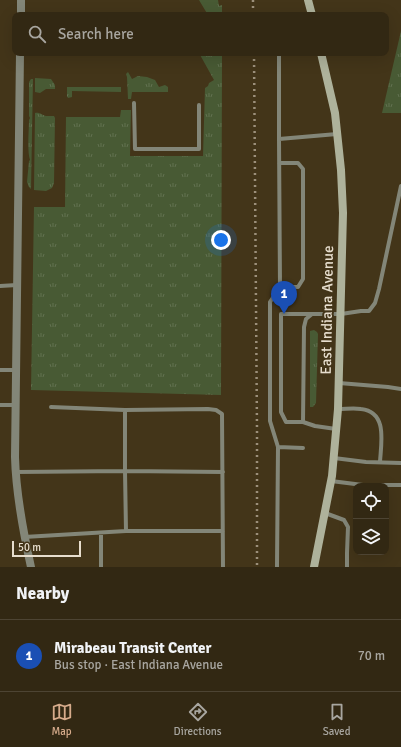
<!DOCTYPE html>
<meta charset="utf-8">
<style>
:root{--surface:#322813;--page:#3d3421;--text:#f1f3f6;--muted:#a8a6a0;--line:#4d4433;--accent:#d6ab8b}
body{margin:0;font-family:Signika,sans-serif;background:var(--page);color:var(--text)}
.controls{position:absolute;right:12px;bottom:12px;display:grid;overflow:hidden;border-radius:8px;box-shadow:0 4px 16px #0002}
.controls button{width:36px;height:36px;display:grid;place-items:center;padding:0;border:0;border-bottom:1px solid var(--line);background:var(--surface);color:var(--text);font:20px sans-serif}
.scale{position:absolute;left:12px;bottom:10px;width:69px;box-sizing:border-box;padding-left:4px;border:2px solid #e7dece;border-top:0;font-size:11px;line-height:14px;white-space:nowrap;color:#e7dece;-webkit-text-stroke:3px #433519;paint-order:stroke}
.you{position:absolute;left:221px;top:240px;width:14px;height:14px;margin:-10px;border:3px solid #fff;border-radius:50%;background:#1a73e8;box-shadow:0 0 0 6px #1a73e833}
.badge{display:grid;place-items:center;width:26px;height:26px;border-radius:50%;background:var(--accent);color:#fff;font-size:13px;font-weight:700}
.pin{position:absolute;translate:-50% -33px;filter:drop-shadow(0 1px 2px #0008)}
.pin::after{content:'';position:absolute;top:21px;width:14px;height:12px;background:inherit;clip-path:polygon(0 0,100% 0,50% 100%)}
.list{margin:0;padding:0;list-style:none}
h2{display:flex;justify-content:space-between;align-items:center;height:52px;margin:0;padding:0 16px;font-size:17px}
h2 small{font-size:13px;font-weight:400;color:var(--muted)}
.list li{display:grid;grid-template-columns:26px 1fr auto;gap:12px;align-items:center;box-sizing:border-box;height:72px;padding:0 16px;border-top:1px solid var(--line)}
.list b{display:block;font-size:15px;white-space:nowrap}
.list p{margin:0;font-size:13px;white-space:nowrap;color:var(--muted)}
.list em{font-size:13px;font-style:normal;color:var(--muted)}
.icon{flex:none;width:22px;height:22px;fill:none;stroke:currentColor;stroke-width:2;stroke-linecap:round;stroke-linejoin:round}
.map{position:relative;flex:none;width:401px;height:567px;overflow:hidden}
.search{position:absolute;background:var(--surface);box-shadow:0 4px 16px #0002;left:12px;right:12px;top:12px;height:44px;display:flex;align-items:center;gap:10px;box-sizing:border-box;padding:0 14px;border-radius:8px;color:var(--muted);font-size:15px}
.sheet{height:124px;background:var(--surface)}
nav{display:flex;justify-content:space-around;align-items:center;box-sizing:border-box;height:56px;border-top:1px solid var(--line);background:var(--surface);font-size:11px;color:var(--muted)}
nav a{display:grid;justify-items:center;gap:2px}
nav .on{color:var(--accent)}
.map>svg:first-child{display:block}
.grass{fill:url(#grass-tufts)}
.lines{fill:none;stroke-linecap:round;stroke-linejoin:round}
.service{stroke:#838678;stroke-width:4}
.tertiary{stroke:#838678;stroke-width:8}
.secondary{stroke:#aeb29b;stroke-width:8}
.rail{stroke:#9c907b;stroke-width:2.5;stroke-dasharray:2 4;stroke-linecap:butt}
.labels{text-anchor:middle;stroke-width:4;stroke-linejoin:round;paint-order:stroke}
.street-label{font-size:15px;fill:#e7dece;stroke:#433519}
</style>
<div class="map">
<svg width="401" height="567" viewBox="0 0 401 567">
<defs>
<pattern id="grass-tufts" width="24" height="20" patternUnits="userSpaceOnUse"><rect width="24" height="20" fill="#485a34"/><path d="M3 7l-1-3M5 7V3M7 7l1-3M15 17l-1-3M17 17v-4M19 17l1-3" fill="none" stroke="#627150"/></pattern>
</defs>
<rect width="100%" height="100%" fill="#433519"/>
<path class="grass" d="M199,0H218L219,6L222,5V15H208Z
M401,31V113H382Z
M199,53H222L221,395L31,390L34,207H65L66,117H120L121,110H131L130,156H203L205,88L208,86L209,83L214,80Z
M128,72L132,79L138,76L147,77L155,80L159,87L165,85L168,87V92H132L131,99H128L127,77L126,74Z
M35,78L51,79L55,85V89H46L40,93L35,92Z
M31,79H33L31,189L29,187L27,182L29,161L30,160C27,151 29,130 29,120L30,118L29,116V82Z
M67,87H121V92L72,91V97L68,98L67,96Z
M35,113C40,112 41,115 46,116C49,116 51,116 54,116L55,118L54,183L52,188L46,191L34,190Z
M314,330L317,332L318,334L316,403L313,407H310V331Z"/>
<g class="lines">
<path class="service" d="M134,103L135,149H199V105
M279,139V53
M279,163H298L303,169V279L298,287H280
M0,286L17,285
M0,370H16
M339,383L388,387L401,389
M0,405H15
M51,407L125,410
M338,409C346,409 354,408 361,409C388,412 381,443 380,462
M303,422L304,327L306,319L312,314
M336,429L315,426L303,422H286L281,412V314H341L361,311H369L375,303L379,289L401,186
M278,447L303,448
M334,458L366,462L401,463
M15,472L125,471L223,472
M331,481L363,485H401
M325,513L344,520L348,527L347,553V567
M223,531H126L125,471V410L208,409L216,410L222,414L223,567
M101,533V567
M24,537L126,531
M277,567L278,447L270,421V302L280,287L279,139L337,134"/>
<path class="tertiary" d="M21,15V0
M20,53L15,457C16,495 23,531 31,567"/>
<path class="secondary" d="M308,0L312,15
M314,567L332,476L338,409L343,213L341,170L335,113L321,53"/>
<path class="rail" d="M253,0V15
M254,53L257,430V567"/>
</g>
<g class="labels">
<g class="street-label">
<text transform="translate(327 310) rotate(-89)" y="5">East Indiana Avenue</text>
</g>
</g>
</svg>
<div class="controls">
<button><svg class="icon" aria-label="locate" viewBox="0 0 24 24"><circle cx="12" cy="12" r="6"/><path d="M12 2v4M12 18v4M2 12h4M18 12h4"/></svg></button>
<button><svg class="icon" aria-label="layers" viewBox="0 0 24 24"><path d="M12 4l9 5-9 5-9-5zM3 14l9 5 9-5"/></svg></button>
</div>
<div class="scale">50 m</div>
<div class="you"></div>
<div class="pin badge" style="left:284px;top:314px;background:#1a4fb4">1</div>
<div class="search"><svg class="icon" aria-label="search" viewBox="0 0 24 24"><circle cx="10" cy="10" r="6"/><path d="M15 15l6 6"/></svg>Search here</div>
</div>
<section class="sheet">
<h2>Nearby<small></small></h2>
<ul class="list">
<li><span class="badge" style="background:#1a4fb4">1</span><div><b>Mirabeau Transit Center</b><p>Bus stop · East Indiana Avenue</p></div><em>70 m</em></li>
</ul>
</section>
<nav>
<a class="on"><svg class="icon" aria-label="map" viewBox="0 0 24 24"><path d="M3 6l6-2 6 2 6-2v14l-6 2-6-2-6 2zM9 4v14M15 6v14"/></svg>Map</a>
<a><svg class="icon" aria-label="directions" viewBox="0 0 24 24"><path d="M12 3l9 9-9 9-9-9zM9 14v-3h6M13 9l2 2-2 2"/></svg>Directions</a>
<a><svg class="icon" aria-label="saved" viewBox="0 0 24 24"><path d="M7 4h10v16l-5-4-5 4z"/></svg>Saved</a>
</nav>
